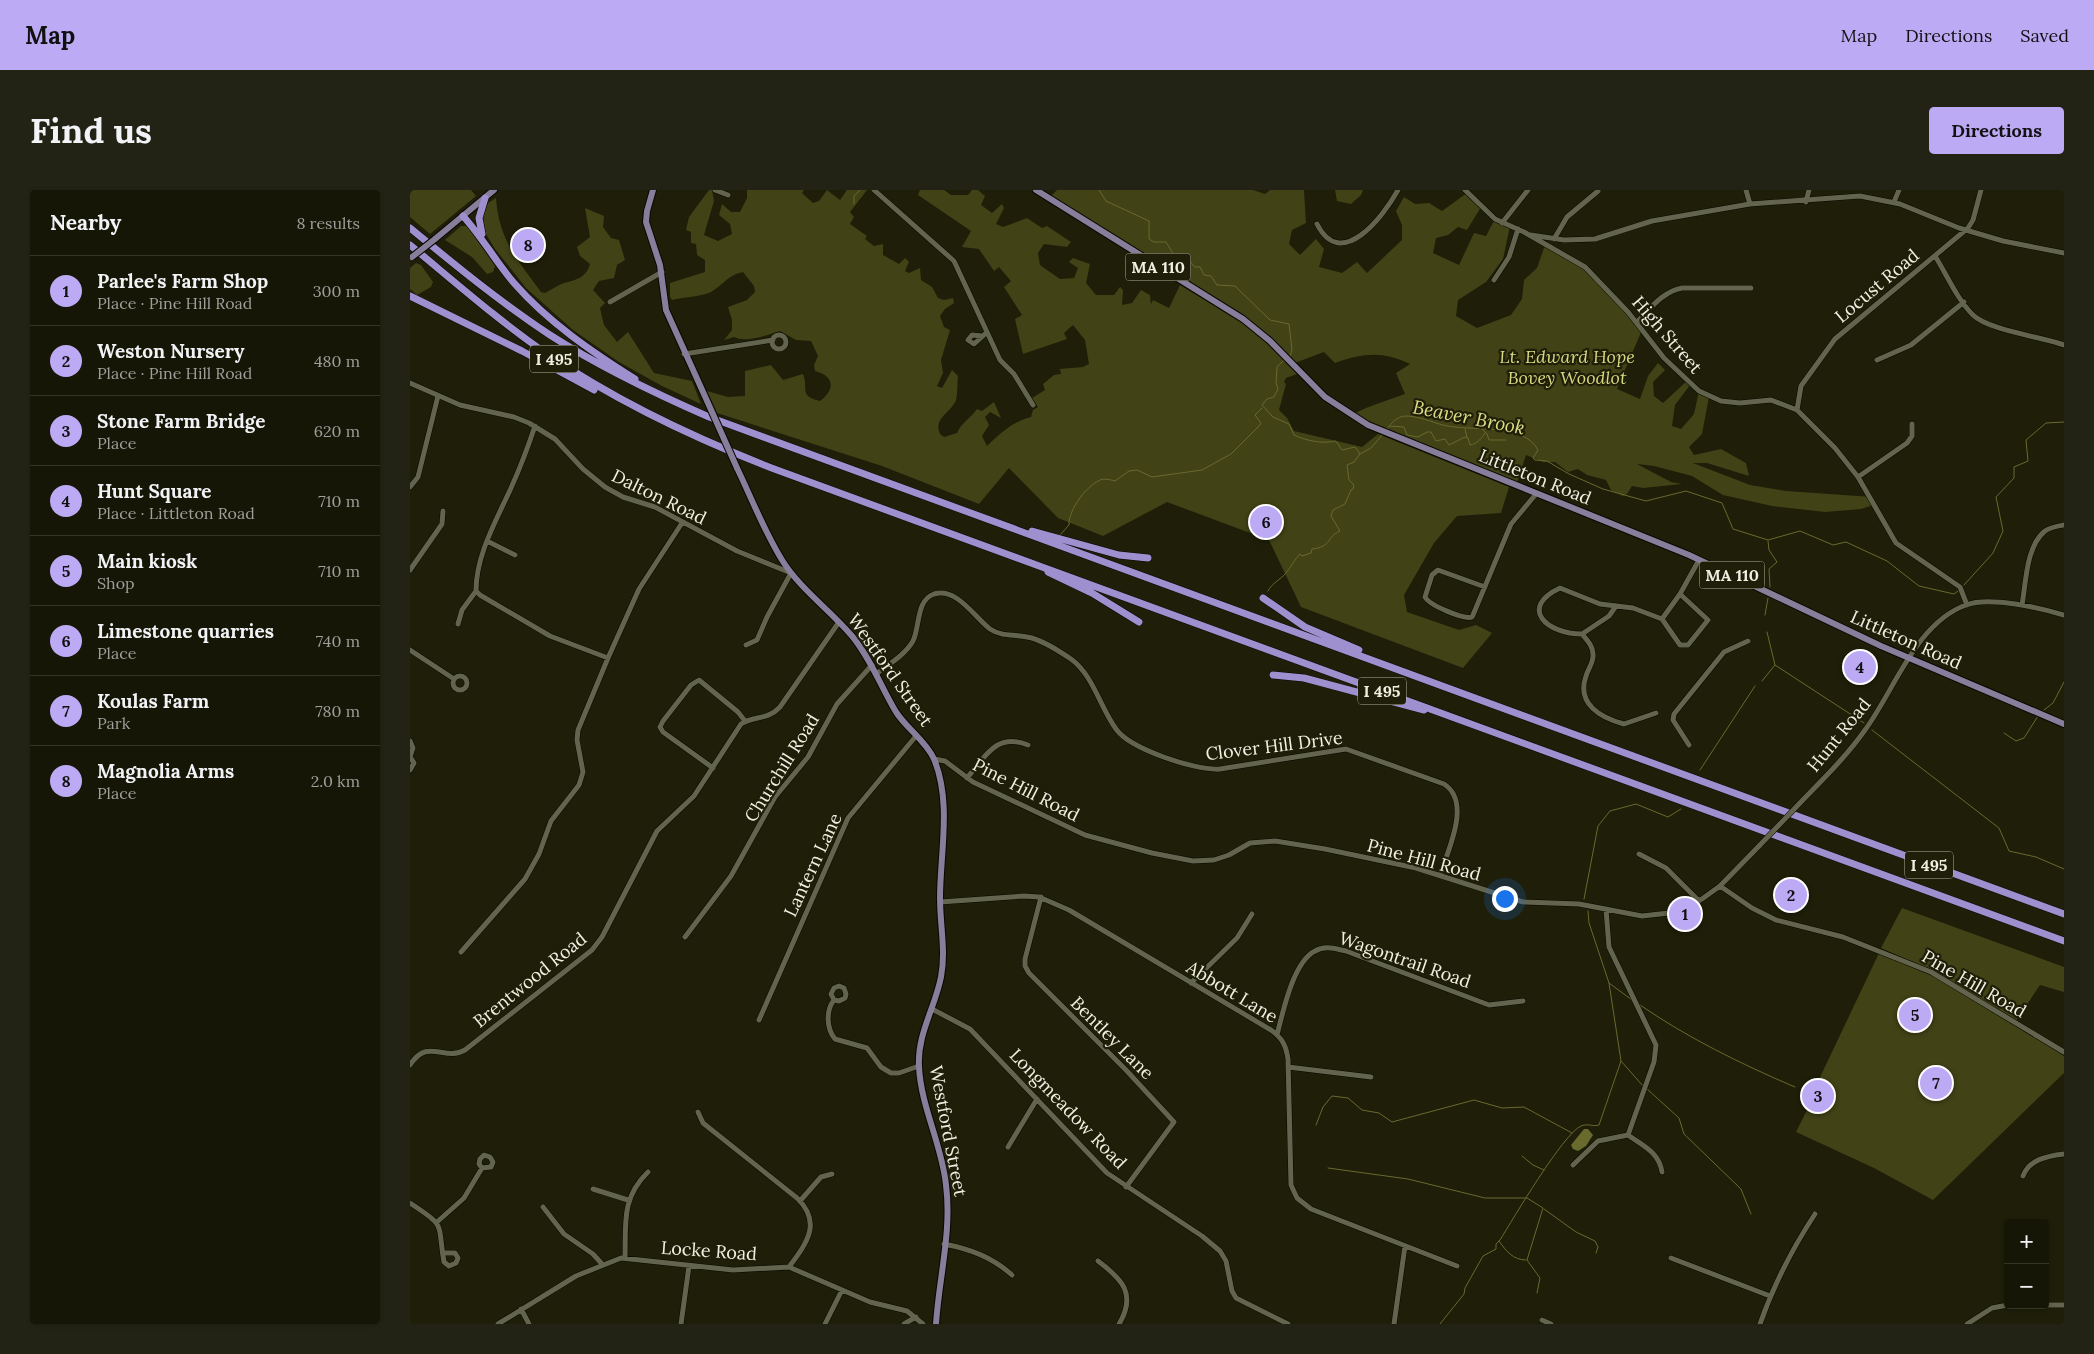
<!DOCTYPE html>
<meta charset="utf-8">
<style>
:root{--surface:#161607;--page:#232315;--text:#f1f3f6;--muted:#9e9f9b;--line:#353528;--accent:#bcaaf5}
body{margin:0;font-family:Lora,serif;background:var(--page);color:var(--text)}
.controls{position:absolute;right:15px;bottom:15px;display:grid;overflow:hidden;border-radius:5px;box-shadow:0 1px 4px #0004}
.controls button{width:45px;height:45px;display:grid;place-items:center;padding:0;border:0;border-bottom:1px solid var(--line);background:var(--surface);color:var(--text);font:25px sans-serif}
.you{position:absolute;left:1094px;top:708px;width:18px;height:18px;margin:-12px;border:4px solid #fff;border-radius:50%;background:#1a73e8;box-shadow:0 0 0 8px #1a73e833}
.badge{display:grid;place-items:center;width:32px;height:32px;border-radius:50%;background:var(--accent);color:#111;font-size:16px;font-weight:700}
.pin{position:absolute;translate:-50% -50%;border:2px solid #fff;box-shadow:0 1px 5px #0006}
.list{margin:0;padding:0;list-style:none}
h2{display:flex;justify-content:space-between;align-items:center;height:65px;margin:0;padding:0 20px;font-size:21px}
h2 small{font-size:16px;font-weight:400;color:var(--muted)}
.list li{display:grid;grid-template-columns:32px 1fr auto;gap:15px;align-items:center;box-sizing:border-box;height:70px;padding:0 20px;border-top:1px solid var(--line)}
.list b{display:block;font-size:19px;white-space:nowrap}
.list p{margin:0;font-size:16px;white-space:nowrap;color:var(--muted)}
.list em{font-size:16px;font-style:normal;color:var(--muted)}
.map{position:relative;flex:none;width:1654px;height:1134px;overflow:hidden;border-radius:5px}
header{display:flex;align-items:center;gap:30px;box-sizing:border-box;height:70px;padding:0 25px;background:var(--accent);color:#111}
header strong{font-size:24px}
nav{display:flex;gap:28px;margin-inline-start:auto;font-size:18px}
.intro{display:flex;align-items:center;justify-content:space-between;box-sizing:border-box;height:120px;padding:0 30px}
h1{margin:0;font-size:35px}
.button{padding:12px 22px;border-radius:5px;background:var(--accent);color:#111;font-size:18px;font-weight:700}
main{display:flex;gap:30px;padding:0 30px}
aside{flex:1;background:var(--surface);border-radius:5px;box-shadow:0 1px 4px #0004}
.map>svg:first-child{display:block}
.green{fill:#414216}
.water{fill:#696a2e}
.lines{fill:none;stroke-linecap:round;stroke-linejoin:round}
.stream{stroke:#696a2e;stroke-width:1}
.minor-casing{stroke:#080800;stroke-width:6}
.major-casing{stroke:#080800;stroke-width:8}
.highway-casing{stroke:#080800;stroke-width:8}
.minor{stroke:#63644d;stroke-width:5}
.major{stroke:#867e9a;stroke-width:6}
.highway{stroke:#9e8fce;stroke-width:7}
.minor-bridge-casing{stroke:#080800;stroke-width:6;stroke-linecap:butt}
.major-bridge-casing{stroke:#080800;stroke-width:8;stroke-linecap:butt}
.minor-bridge{stroke:#63644d;stroke-width:5}
.major-bridge{stroke:#867e9a;stroke-width:6}
.labels{text-anchor:middle;stroke-width:4.5;stroke-linejoin:round;paint-order:stroke}
.shield{fill:#1e1e09;stroke:#b0b1a1;stroke-width:1}
.shield-label{font-size:16px;font-weight:bold;fill:#eff0e2}
.street-label{font-size:18px;fill:#eff0e2;stroke:#1e1e09}
.park-label{font-size:18px;font-style:italic;fill:#d6d87f;stroke:#1e1e09}
.water-label{font-size:19px;font-style:italic;fill:#dbdd84;stroke:#1e1e09}
</style>
<header>
<strong>Map</strong>
<nav><a>Map</a><a>Directions</a><a>Saved</a></nav>
</header>
<div class="intro"><h1>Find us</h1><a class="button">Directions</a></div>
<main>
<aside>
<h2>Nearby<small>8 results</small></h2>
<ul class="list">
<li><span class="badge">1</span><div><b>Parlee's Farm Shop</b><p>Place · Pine Hill Road</p></div><em>300 m</em></li>
<li><span class="badge">2</span><div><b>Weston Nursery</b><p>Place · Pine Hill Road</p></div><em>480 m</em></li>
<li><span class="badge">3</span><div><b>Stone Farm Bridge</b><p>Place</p></div><em>620 m</em></li>
<li><span class="badge">4</span><div><b>Hunt Square</b><p>Place · Littleton Road</p></div><em>710 m</em></li>
<li><span class="badge">5</span><div><b>Main kiosk</b><p>Shop</p></div><em>710 m</em></li>
<li><span class="badge">6</span><div><b>Limestone quarries</b><p>Place</p></div><em>740 m</em></li>
<li><span class="badge">7</span><div><b>Koulas Farm</b><p>Park</p></div><em>780 m</em></li>
<li><span class="badge">8</span><div><b>Magnolia Arms</b><p>Place</p></div><em>2.0 km</em></li>
</ul>
</aside>
<div class="map">
<svg width="1654" height="1134" viewBox="0 0 1654 1134">
<rect width="100%" height="100%" fill="#1e1e09"/>
<path class="green" d="M0,0H61L66,6L20,44L0,27Z
M299,0H302L304,11L294,45L308,51L322,44L320,34L309,25L312,14L321,22H330L337,8V0H394L392,3L403,13L409,11L417,0L430,10L437,0H457L440,22L444,27L440,34L457,46L455,49L464,56L473,54V65L489,74L495,68L499,72L495,81L499,83L510,78L511,90L522,97L528,108L534,110L543,108L544,113L535,119L530,126L534,137L540,140L531,170L533,183L527,196L532,198L542,180L548,186C547,193 548,202 546,210C541,223 523,228 530,244L534,247L547,243C551,233 560,229 567,219L572,221L584,212L591,228L580,222L575,227L579,235L572,246L577,256C591,243 602,232 621,227L623,220L628,217L622,208L635,200L633,194L644,185L651,184L650,179L673,177L679,174L675,150L663,135L654,143L657,149L613,164L605,129L612,125L594,97L601,91L589,77L584,81L569,59L552,57L561,41L508,5L510,0H534L541,5H558L562,0H568L575,6L571,15L582,23L592,14L594,18L586,34L593,37L617,28L632,38L637,36L661,52L657,57L634,54L628,63L630,75L650,89L664,88L668,78L659,72L663,68L680,74L676,93L686,105H704L710,97L713,100L712,115L722,113L731,100L740,105L741,114L743,110L759,118L770,95L831,132L857,153L887,184L876,188L874,192L876,194L869,220L877,228L884,241L952,257L968,244L1099,297L1091,323L1047,326L1024,353L994,405L997,422L1049,440L1066,435L1082,443L1053,478L891,417L859,350L757,312L693,346L648,328L599,278L569,314L472,276L307,223L297,201L318,207L335,206V181L361,175L373,190L393,184C399,198 388,206 410,211C426,199 424,186 405,181L404,175L408,166L401,151L386,150L370,141C357,145 337,153 324,147L314,150L322,140V130L318,117L337,110L345,102L344,96L333,82C317,85 312,97 299,103C287,107 274,107 262,110L260,107V93L295,82V70L287,65L286,54L281,53V42L276,40L279,27Z
M647,0H843L855,4L860,0H894L896,33L882,40L879,54L890,65L906,49L914,59L909,77L932,83L947,72L957,83L992,50V35L986,21L994,7L1005,14L1019,13L1032,21L1057,3L1071,17L1057,40L1048,37L1038,45L1026,48L1023,63L1049,75L1064,43L1076,46L1085,29L1100,36L1093,69L1076,92L1048,110L1046,126L1067,138L1101,125L1112,109L1114,90L1127,78L1135,55L1167,71L1232,140L1207,199L1230,209L1238,186L1248,173L1255,180L1243,192L1244,206L1253,213L1277,191L1280,195L1265,215L1262,236L1271,239L1284,224L1289,201L1299,207L1292,244L1279,257L1284,265L1311,259L1336,273L1339,286L1297,273H1283L1340,295L1376,301L1462,307L1466,314L1451,319L1415,322L1362,316L1313,305L1282,286L1244,276L1227,274L1261,292L1272,294L1233,298L1222,296L1217,304L1213,306L1201,300L1196,290L1177,285L1168,279L1158,282L1145,272H1133L1116,265L1107,293L940,226C957,216 976,211 995,204L986,183L1000,174C972,161 954,163 925,173L914,162L882,174L851,143L641,6Z
M925,0H953L951,5L941,14L927,11Z
M86,8C89,50 107,69 131,102L135,103C141,100 148,95 154,93C166,90 176,88 180,74L170,66L167,57L180,47L175,18L194,26L193,37L201,48L209,50L215,70L207,75L204,88L189,91L183,100L195,113L190,118L194,135L207,152L218,142L244,183L282,191L291,214L252,196L209,172L163,140L116,98L85,59L76,44L73,27L78,13Z
M51,36H57L85,76L83,82L77,84L62,67L35,50Z
M6,73L11,75L23,92L21,97L7,105L0,99V78Z
M1492,718L1654,777V802L1630,795L1606,831L1528,783L1471,758Z
M1469,763L1527,788L1654,866V883L1523,1010L1464,978L1386,942L1405,904L1403,902Z"/>
<path class="water" d="M1174,939H1178L1183,945L1176,956L1168,961L1163,959L1161,955Z"/>
<g class="lines">
<path class="stream" d="M689,0L696,11L739,31V49L744,52H756L764,65L775,66L785,77H790L794,85L801,86L807,95L825,96L860,130L879,134L882,160L880,166
M444,14V6L450,0
M874,170L867,177L866,193L868,199L864,207L857,209L852,215L863,227L879,234L884,245C897,251 912,254 926,251L932,260L945,257L950,264L961,258L973,244
M979,236L994,237L997,245L1008,247L1017,242H1021L1026,251L1035,249L1039,255L1055,247L1058,248L1060,255C1067,254 1072,248 1075,243
M977,239C982,232 987,227 995,226C1009,226 1021,232 1033,235C1059,242 1114,232 1128,260L1123,268L1125,270L1137,271L1159,284L1193,299L1236,311L1276,301L1312,313L1323,339L1358,350L1390,341L1423,355L1436,352L1477,371L1509,396L1544,404L1548,401
M1055,239L1057,247
M1072,239L1077,244L1079,250H1096
M650,345L659,335C658,320 678,293 693,289C697,289 702,290 705,291L719,281L727,280L742,287L792,280L821,264L849,236L851,233L845,225L852,218
M1358,351L1359,360L1367,372L1359,379L1360,397
M1554,395L1583,363L1593,341L1586,307L1604,288V277L1618,271L1616,250L1636,233L1654,232
M858,401C862,393 870,390 876,383C881,377 884,370 890,364L892,366L901,363L902,359C922,357 917,346 930,341L921,326L923,320L935,314L941,300L943,299L944,295L939,290L937,275L944,272L950,264
M1355,425L1358,408
M1365,475L1454,533
M1352,491L1365,475L1357,442
M1634,520L1643,513L1654,492
M1462,540L1589,638L1599,661L1626,667L1654,679
M1594,543L1606,551L1614,548L1628,526
M1290,580L1345,496
M1174,709L1188,636L1200,621L1226,614L1258,627L1271,619
M1199,793L1222,810
M1230,815C1278,848 1331,874 1385,897
M1211,871L1233,896
M1236,898L1269,928L1274,944L1331,999L1341,1024
M906,935L913,917L922,906L938,908L952,920L969,923L982,932L1064,910L1092,918L1114,917L1162,943
M1112,966L1123,975L1134,980
M918,978L998,989L1075,1008H1117L1133,1018L1117,1070L1130,1088L1127,1103
M1134,1019L1166,1042L1185,1051L1188,1057L1186,1063
M1089,1051C1096,1061 1103,1070 1116,1070
M1030,1134L1054,1104L1055,1098L1073,1066L1086,1059V1054L1090,1050C1103,1029 1153,944 1171,936C1178,933 1183,937 1189,935L1211,871L1199,793L1179,733L1178,721"/>
<g class="minor-casing">
<path id="minor" d="M305,0L318,5
M464,0L544,71L590,170L604,184L623,215
M1055,0L1085,29L1114,42L1175,77L1218,122L1254,168L1289,201L1311,211L1330,213L1361,210L1387,220L1425,258L1448,287L1486,353L1550,397L1557,415
M1336,0L1340,14
M1396,12L1399,0
M1484,12L1489,0
M1092,33L1118,0
M907,34C931,82 973,27 988,0
M1121,45L1154,50L1185,49L1242,31L1340,14L1450,6L1490,14L1549,38L1593,51L1654,63
M1144,49L1157,27L1188,1
M1525,66C1537,85 1547,109 1563,125C1578,140 1632,147 1654,155
M1084,90L1099,67L1108,39
M200,112L252,82
M1227,132C1241,118 1252,102 1272,98H1341
M362 152a7 7 0 1 1 14 0a7 7 0 1 1-14 0Z
M572,146L562,145L558,150L564,154L576,143
M274,164L363,150
M1467,170L1501,155L1554,112
M0,193L50,215L104,227L119,233L145,249L173,279L195,297L213,307L245,317L327,361L381,383L357,427L347,450L336,455
M1387,220L1391,196L1425,149L1558,38L1563,30L1571,0
M125,236C118,257 110,278 101,298C86,331 66,365 66,401L70,405L140,446L198,468L229,399L272,333
M1448,287L1497,253L1502,246V234
M0,297L8,287L28,206
M77,351L105,365
M0,380L32,334L33,321
M1075,397L1028,380L1022,385L1015,407C1019,415 1054,430 1062,427L1063,425L1101,334L1126,304
M1270,404L1252,429L1270,455H1278L1298,430L1270,404L1289,370
M1612,415C1616,393 1616,356 1635,341C1641,337 1648,336 1654,335
M48,434L52,420L66,401
M1172,444L1199,426L1206,416
M0,460L44,489
M466,484C479,474 495,465 503,451C510,437 506,410 524,404C547,397 565,428 580,439C592,447 604,444 617,447C631,449 649,461 661,469C683,485 690,517 706,539C720,559 786,581 810,579L936,559L1034,594C1062,612 1038,660 1030,685
M43 493a7 7 0 1 1 14 0a7 7 0 1 1-14 0Z
M1246,523L1214,534C1191,528 1166,514 1176,486C1178,479 1184,472 1183,464C1183,456 1177,450 1172,444C1137,444 1108,418 1150,398L1190,414L1223,418L1252,429
M0,551L3,558L0,567
M1279,555L1263,530L1264,524L1314,462L1338,451
M0,567L4,573L0,580
M524,569L535,571L563,592L675,645L742,663L783,671L804,670L819,665L840,653L865,651L915,659L1006,678L1113,712L1169,714L1232,726L1259,723L1292,709L1310,696L1350,655
M303,578L253,542L250,537L253,531L281,495L289,490L328,522L335,531
M557,588C575,567 586,542 618,555
M1389,614C1412,590 1436,567 1455,540C1484,501 1506,433 1556,415C1580,406 1630,418 1654,425
M1229,664L1256,678L1289,711
M1310,696L1342,718L1366,730L1433,747L1521,782L1654,862
M631,707L615,769V776L619,783L716,880L764,932L716,997
M530,712L614,706L629,707L659,720L861,840C872,848 876,855 878,869L881,995L887,1008L901,1019L1047,1076
M1196,719L1199,757L1246,855L1244,872L1218,945C1233,956 1249,962 1252,982
M275,747L321,686L365,607L398,567L427,514L462,475
M51,762L115,689L129,664L141,631L169,595L173,582L167,550L168,540L198,468
M781,793L827,748L842,724
M424,810L421,804L424,798L429,796L434,798L436,804L435,808L429,811L424,810C416,820 416,838 425,849L457,858L471,877L481,883H489L509,876
M522,819L560,839L697,983L792,1046L810,1061L816,1071L822,1101L826,1108L878,1134
M349,830L438,628L506,546
M867,845C873,822 883,772 905,761C915,755 926,759 936,761L1079,815L1113,811
M0,875C18,847 34,872 55,860L182,760L192,747L247,641L284,606L331,534C344,525 357,531 370,517L429,432
M878,877L961,887
M288,922L293,933L387,1008C413,1033 396,1054 379,1077
M598,957L627,909
M1163,975L1188,951L1218,945
M1613,986C1619,969 1638,966 1654,964
M183,999L218,1010
M390,1011L411,987L422,984
M0,1013C37,1037 27,1032 34,1072L39,1076L46,1073L48,1068L45,1063H33
M133,1017L154,1044L183,1064L192,1074
M27,1032L54,1008L72,978L81,977L83,972L80,967L74,965L70,969L69,974L72,978
M534,1054C560,1059 582,1067 602,1085
M215,1068C216,1034 211,1008 238,982
M1261,1068L1360,1106
M688,1071C712,1089 727,1104 709,1134
M1635,1115H1654
M111,1119L119,1134
M1132,1130L1141,1134
M88,1134L166,1086L211,1068L323,1080L379,1077L460,1112L497,1121L513,1134
M271,1134L279,1076
M415,1134L432,1100
M494,1134L506,1127
M984,1134L995,1056
M1350,1134C1364,1094 1382,1059 1405,1024
M1557,1134L1582,1118L1598,1115"/>
</g>
<g class="major-casing">
<path id="major" d="M243,0L237,21L236,32L250,75L256,120L298,213
M626,0L833,129L860,151L915,207L958,235L1279,365L1471,456L1654,534
M25,49L84,0
M327,278C342,309 354,341 372,370C390,399 420,420 442,446C461,469 471,497 486,522C497,539 516,551 524,569C542,612 530,664 530,708C530,735 536,761 531,787C525,818 507,844 509,877C511,917 532,955 536,995C542,1041 529,1088 526,1134"/>
</g>
<g class="highway-casing">
<path id="highway" d="M53,26C72,47 86,72 104,93C138,132 182,162 225,189
M0,38C45,75 90,112 140,145C190,177 244,203 299,227L1654,724
M72,44L69,28L75,8
M0,55C45,92 89,131 137,164C209,213 286,249 367,280L1654,751
M0,106L112,161L184,200
M622,341L709,365L738,368
M638,382L682,403L729,432
M853,408L895,437L949,460
M863,485L894,488L1014,520"/>
</g>
<use href="#minor" class="minor"/>
<use href="#major" class="major"/>
<use href="#highway" class="highway"/>
<g class="minor-bridge-casing">
<path id="minor-bridge" d="M1350,655L1389,614"/>
</g>
<g class="major-bridge-casing">
<path id="major-bridge" d="M2,67L25,49
M298,213L327,278"/>
</g>
<use href="#minor-bridge" class="minor-bridge"/>
<use href="#major-bridge" class="major-bridge"/>
</g>
<g class="labels">
<g class="shield">
<rect x="715.5" y="63.5" width="65" height="27" rx="4"/>
<rect x="120" y="155.5" width="48" height="27" rx="4"/>
<rect x="1289.5" y="371.5" width="65" height="27" rx="4"/>
<rect x="948" y="487.5" width="48" height="27" rx="4"/>
<rect x="1495" y="661.5" width="48" height="27" rx="4"/>
</g>
<g class="shield-label">
<text x="748" y="83">MA 110</text>
<text x="144" y="175">I 495</text>
<text x="1322" y="391">MA 110</text>
<text x="972" y="507">I 495</text>
<text x="1519" y="681">I 495</text>
</g>
<g class="street-label">
<text transform="translate(1467 96) rotate(-40)" y="6">Locust Road</text>
<text transform="translate(1257 145) rotate(49)" y="6">High Street</text>
<text transform="translate(1125 287) rotate(22)" y="6">Littleton Road</text>
<text transform="translate(249 307) rotate(26)" y="6">Dalton Road</text>
<text transform="translate(1496 450) rotate(24)" y="6">Littleton Road</text>
<text transform="translate(480 480) rotate(55)" y="6">Westford Street</text>
<text transform="translate(1429 545) rotate(-51)" y="6">Hunt Road</text>
<text transform="translate(864 556) rotate(-7)" y="6">Clover Hill Drive</text>
<text transform="translate(372 578) rotate(-58)" y="6">Churchill Road</text>
<text transform="translate(616 600) rotate(27)" y="6">Pine Hill Road</text>
<text transform="translate(1014 670) rotate(15)" y="6">Pine Hill Road</text>
<text transform="translate(403 675) rotate(-65)" y="6">Lantern Lane</text>
<text transform="translate(995 770) rotate(19)" y="6">Wagontrail Road</text>
<text transform="translate(120 790) rotate(-39)" y="6">Brentwood Road</text>
<text transform="translate(1564 794) rotate(30)" y="6">Pine Hill Road</text>
<text transform="translate(822 802) rotate(31)" y="6">Abbott Lane</text>
<text transform="translate(702 848) rotate(45)" y="6">Bentley Lane</text>
<text transform="translate(658 919) rotate(46)" y="6">Longmeadow Road</text>
<text transform="translate(538 941) rotate(79)" y="6">Westford Street</text>
<text transform="translate(299 1061) rotate(4)" y="6">Locke Road</text>
</g>
<g class="park-label">
<text x="1157" y="173">Lt. Edward Hope<tspan x="1157" dy="21">Bovey Woodlot</tspan></text>
</g>
<g class="water-label">
<text transform="translate(1059 227) rotate(11)" y="7">Beaver Brook</text>
</g>
</g>
</svg>
<div class="controls">
<button>+</button>
<button>−</button>
</div>
<div class="you"></div>
<div class="pin badge" style="left:1275px;top:724px">1</div>
<div class="pin badge" style="left:1381px;top:705px">2</div>
<div class="pin badge" style="left:1408px;top:906px">3</div>
<div class="pin badge" style="left:1450px;top:477px">4</div>
<div class="pin badge" style="left:1505px;top:825px">5</div>
<div class="pin badge" style="left:856px;top:332px">6</div>
<div class="pin badge" style="left:1526px;top:893px">7</div>
<div class="pin badge" style="left:118px;top:55px">8</div>
</div>
</main>
